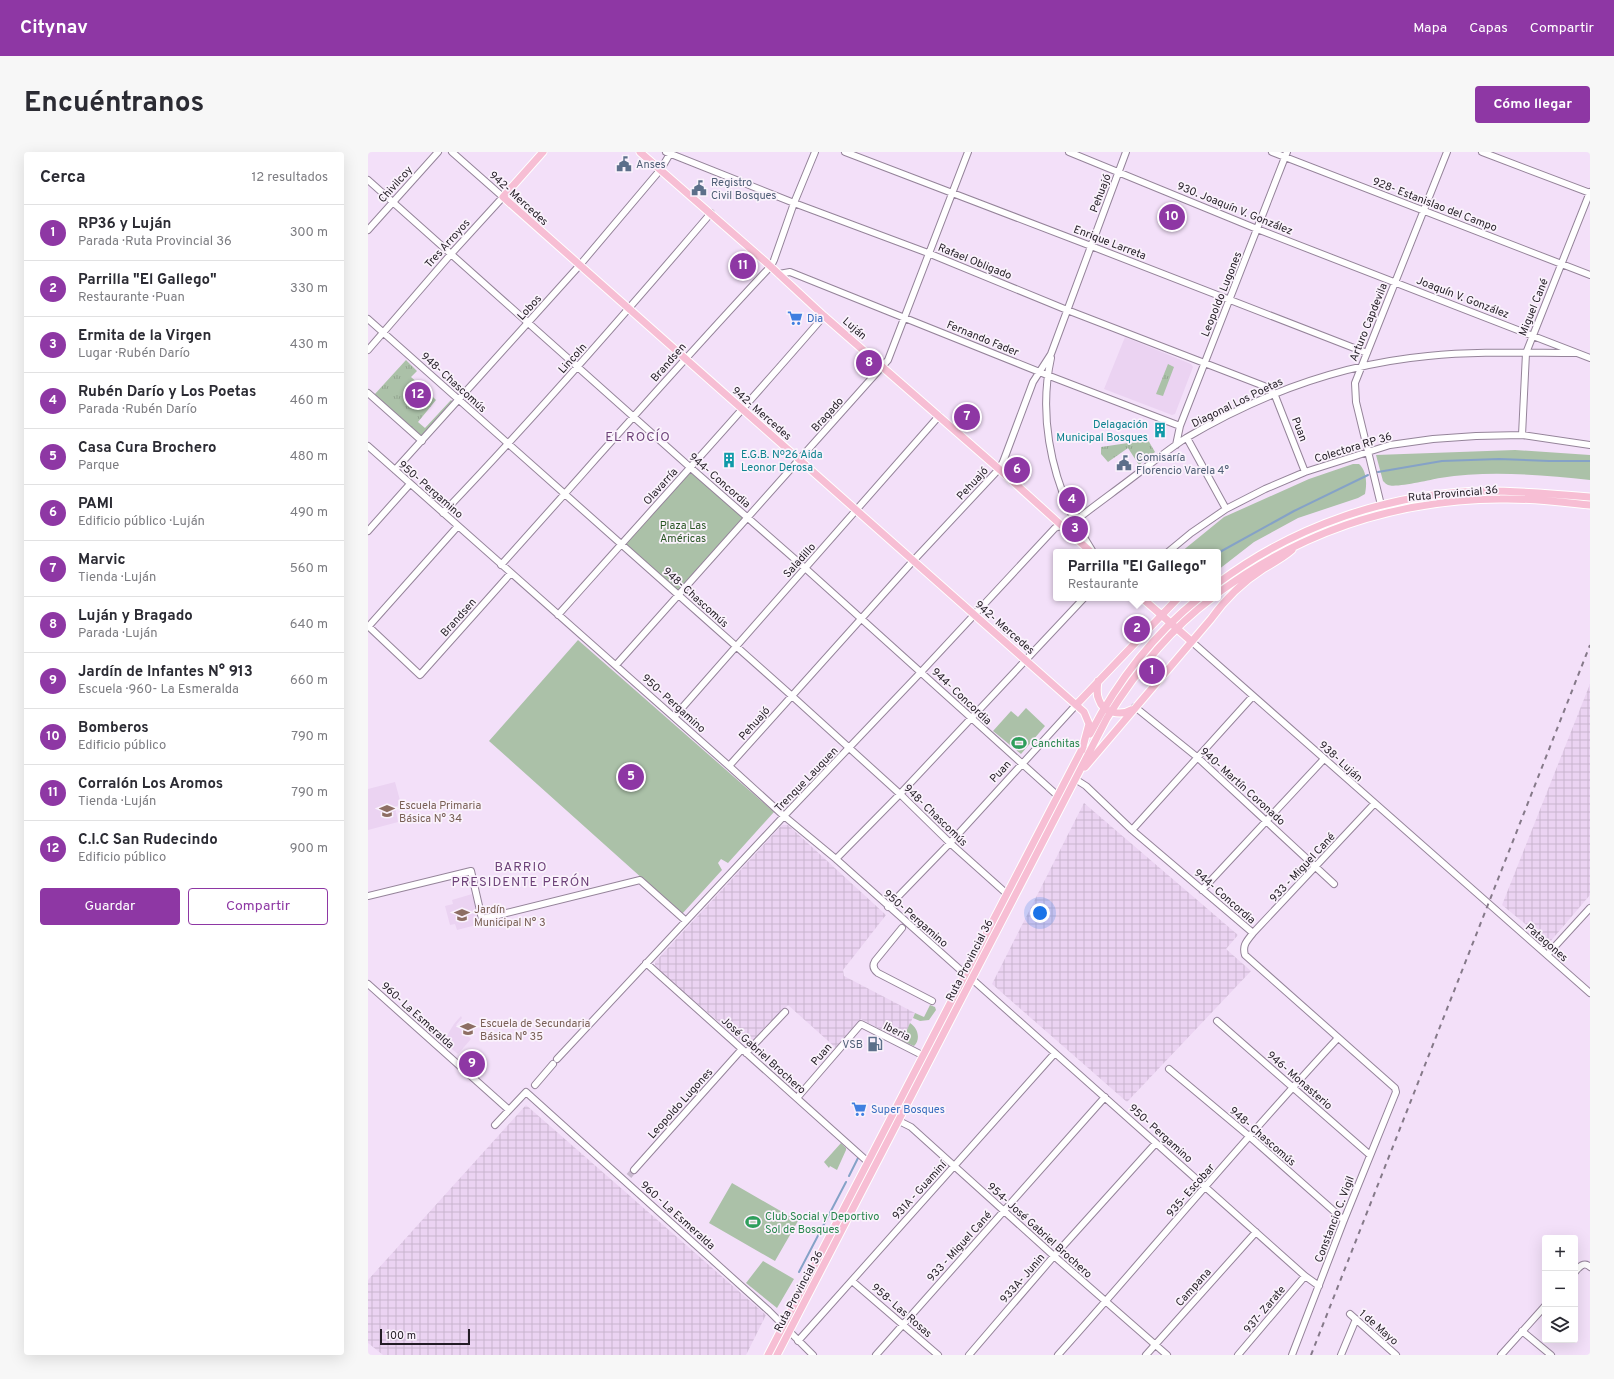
<!DOCTYPE html>
<html lang="es">
<meta charset="utf-8">
<style>
:root{--surface:#fff;--page:#f7f7f7;--text:#2b2b33;--muted:#7c7c81;--line:#e1e1e2;--accent:#8e37a4}
body{margin:0;font-family:Overpass,sans-serif;background:var(--page);color:var(--text)}
.controls{position:absolute;right:12px;bottom:12px;display:grid;overflow:hidden;border-radius:4px;box-shadow:0 4px 16px #0002}
.controls button{width:36px;height:36px;display:grid;place-items:center;padding:0;border:0;border-bottom:1px solid var(--line);background:var(--surface);color:var(--text);font:20px sans-serif}
.scale{position:absolute;left:12px;bottom:10px;width:90px;box-sizing:border-box;padding-left:4px;border:2px solid #231d25;border-top:0;font-size:11px;line-height:14px;white-space:nowrap;color:#231d25;-webkit-text-stroke:3px #faf2fc;paint-order:stroke}
.you{position:absolute;left:672px;top:761px;width:14px;height:14px;margin:-10px;border:3px solid #fff;border-radius:50%;background:#1a73e8;box-shadow:0 0 0 6px #1a73e833}
.badge{display:grid;place-items:center;width:26px;height:26px;border-radius:50%;background:var(--accent);color:#fff;font-size:13px;font-weight:700}
.pin{position:absolute;translate:-50% -50%;border:2px solid #fff;box-shadow:0 1px 4px #0006}
.popup{position:absolute;left:685px;top:397px;width:168px;height:52px;box-sizing:border-box;display:grid;place-content:center;border-radius:4px;background:var(--surface);filter:drop-shadow(0 1px 3px #0005);font-size:13px;white-space:nowrap;color:var(--muted)}
.popup b{font-size:15px;color:var(--text)}
.popup::after{content:'';position:absolute;left:50%;top:100%;margin-left:-8px;border:8px solid transparent;border-top-color:var(--surface)}
.list{margin:0;padding:0;list-style:none}
h2{display:flex;justify-content:space-between;align-items:center;height:52px;margin:0;padding:0 16px;font-size:17px}
h2 small{font-size:13px;font-weight:400;color:var(--muted)}
.list li{display:grid;grid-template-columns:26px 1fr auto;gap:12px;align-items:center;box-sizing:border-box;height:56px;padding:0 16px;border-top:1px solid var(--line)}
.list b{display:block;font-size:15px;white-space:nowrap}
.list p{margin:0;font-size:13px;white-space:nowrap;color:var(--muted)}
.list em{font-size:13px;font-style:normal;color:var(--muted)}
.actions{display:flex;gap:8px;padding:12px 16px}
.actions a{flex:1;padding:9px 0;border:1px solid var(--accent);border-radius:4px;text-align:center;font-size:14px;color:var(--accent)}
.actions .main{background:var(--accent);color:#fff}
.icon{flex:none;width:22px;height:22px;fill:none;stroke:currentColor;stroke-width:2;stroke-linecap:round;stroke-linejoin:round}
.map{position:relative;flex:none;width:1222px;height:1203px;overflow:hidden;border-radius:4px}
header{display:flex;align-items:center;gap:24px;box-sizing:border-box;height:56px;padding:0 20px;background:var(--accent);color:#fff}
header strong{font-size:19px}
nav{display:flex;gap:22px;margin-inline-start:auto;font-size:14px}
.intro{display:flex;align-items:center;justify-content:space-between;box-sizing:border-box;height:96px;padding:0 24px}
h1{margin:0;font-size:28px}
.button{padding:10px 18px;border-radius:4px;background:var(--accent);color:#fff;font-size:14px;font-weight:700}
main{display:flex;gap:24px;padding:0 24px}
aside{flex:1;background:var(--surface);border-radius:4px;box-shadow:0 4px 16px #0002}
.map>svg:first-child{display:block}
.built{fill:#ebd3f2}
.industrial{fill:url(#industrial-grid)}
.grass{fill:url(#grass-tufts)}
.green{fill:#abc1a8}
.lines{fill:none;stroke-linecap:round;stroke-linejoin:round}
.stream{stroke:#85a2c7;stroke-width:2}
.minor-tunnel{stroke:#c9b9cf;stroke-width:6;stroke-dasharray:6 3;stroke-linecap:butt}
.minor-casing{stroke:#95849a;stroke-width:8}
.major-casing{stroke:#fff;stroke-width:9}
.minor{stroke:#fff;stroke-width:6}
.major{stroke:#f7bed4;stroke-width:7}
.rail{stroke:#857989;stroke-width:2;stroke-dasharray:5 5;stroke-linecap:butt}
.labels{text-anchor:middle;stroke-width:3.5;stroke-linejoin:round;paint-order:stroke}
.service-label{font-size:11px;fill:#4e5e75;stroke:#faf2fc;text-anchor:start}
.street-label{font-size:11px;fill:#231d25;stroke:#faf2fc}
.shop-label{font-size:11px;fill:#366cbe;stroke:#faf2fc;text-anchor:start}
.culture-label{font-size:11px;fill:#0d838f;stroke:#faf2fc;text-anchor:end}
.park-label{font-size:11px;fill:#295624;stroke:#faf2fc}
.leisure-label{font-size:11px;fill:#27864d;stroke:#faf2fc;text-anchor:start}
.education-label{font-size:11px;fill:#785e54;stroke:#faf2fc;text-anchor:start}
.quarter-label{font-size:13px;letter-spacing:1px;fill:#6d4279;stroke:#faf2fc}
</style>
<header>
<strong>Citynav</strong>
<nav><a>Mapa</a><a>Capas</a><a>Compartir</a></nav>
</header>
<div class="intro"><h1>Encuéntranos</h1><a class="button">Cómo llegar</a></div>
<main>
<aside>
<h2>Cerca<small>12 resultados</small></h2>
<ul class="list">
<li><span class="badge">1</span><div><b>RP36 y Luján</b><p>Parada · Ruta Provincial 36</p></div><em>300 m</em></li>
<li><span class="badge">2</span><div><b>Parrilla &quot;El Gallego&quot;</b><p>Restaurante · Puan</p></div><em>330 m</em></li>
<li><span class="badge">3</span><div><b>Ermita de la Virgen</b><p>Lugar · Rubén Darío</p></div><em>430 m</em></li>
<li><span class="badge">4</span><div><b>Rubén Darío y Los Poetas</b><p>Parada · Rubén Darío</p></div><em>460 m</em></li>
<li><span class="badge">5</span><div><b>Casa Cura Brochero</b><p>Parque</p></div><em>480 m</em></li>
<li><span class="badge">6</span><div><b>PAMI</b><p>Edificio público · Luján</p></div><em>490 m</em></li>
<li><span class="badge">7</span><div><b>Marvic</b><p>Tienda · Luján</p></div><em>560 m</em></li>
<li><span class="badge">8</span><div><b>Luján y Bragado</b><p>Parada · Luján</p></div><em>640 m</em></li>
<li><span class="badge">9</span><div><b>Jardín de Infantes N° 913</b><p>Escuela · 960- La Esmeralda</p></div><em>660 m</em></li>
<li><span class="badge">10</span><div><b>Bomberos</b><p>Edificio público</p></div><em>790 m</em></li>
<li><span class="badge">11</span><div><b>Corralón Los Aromos</b><p>Tienda · Luján</p></div><em>790 m</em></li>
<li><span class="badge">12</span><div><b>C.I.C San Rudecindo</b><p>Edificio público</p></div><em>900 m</em></li>
</ul>
<div class="actions"><a class="main">Guardar</a><a>Compartir</a></div>
</aside>
<div class="map">
<svg width="1222" height="1203" viewBox="0 0 1222 1203">
<defs>
<pattern id="industrial-grid" width="8" height="8" patternUnits="userSpaceOnUse"><rect width="8" height="8" fill="#ebd3f2"/><path d="M0 4h8M4 0v8" fill="none" stroke="#c9b5cf"/></pattern>
<pattern id="grass-tufts" width="24" height="20" patternUnits="userSpaceOnUse"><rect width="24" height="20" fill="#abc1a8"/><path d="M3 7l-1-3M5 7V3M7 7l1-3M15 17l-1-3M17 17v-4M19 17l1-3" fill="none" stroke="#93a590"/></pattern>
</defs>
<rect width="100%" height="100%" fill="#f3e0f9"/>
<path class="built" d="M757,185L823,212L825,215L807,262L804,263L736,237Z
M27,630L33,652L27,655L30,670L0,678V637Z
M104,742L112,772L89,778L87,772L82,773L77,754L85,752L84,748Z
M93,864L94,866L88,873L103,887L90,902L75,890L86,872Z"/>
<path class="industrial" d="M1222,532V743L1181,791L1134,753Z
M716,651L870,783L858,797L883,819L759,950L624,832Z
M414,673H420L518,763L475,818L476,824L547,861L534,889L493,867L468,896L420,853L382,892L375,891L287,815V810Z
M158,953L398,1163L378,1203H15L0,1191V1128Z"/>
<path class="grass" d="M38,208L49,219L43,225L51,232L38,247L48,256L61,241L68,248L50,270L57,276L83,248L85,250L54,285L6,243Z
M800,212L806,215L795,244L788,242Z
M780,288L787,300L771,313L760,296L740,310L733,302V295Z"/>
<path class="green" d="M1147,298L1222,303V328C1173,323 1121,318 1072,326C1061,328 1028,336 1020,333C1018,332 1017,331 1015,329L1008,303Z
M985,312H991C999,319 999,332 997,342L990,346L930,366L886,390L850,418V400H813L856,365L941,327Z
M321,315L379,365L311,443L253,392Z
M210,488L406,660L360,711L353,707L350,711L354,718L314,762L121,589Z
M658,556L677,574L653,602L625,579L643,559L650,565Z
M562,853L567,855L568,858L561,868L552,869L545,866L547,861L556,865Z
M542,871C550,876 553,887 546,894L534,889Z
M473,991L478,996V998L469,1018L462,1014L461,1016L456,1010Z
M364,1031L430,1069L407,1109L341,1071Z
M395,1109L426,1127L409,1156L378,1131Z"/>
<g class="lines">
<path class="stream" d="M1010,320L1074,309L1131,307L1181,309H1222
M850,401L926,359L1000,323
M481,1024L491,1004
M431,1120L478,1030"/>
<path class="minor-tunnel" d="M261,1024L266,1018"/>
<g class="minor-casing">
<path id="minor" d="M298,0L426,51L560,101L699,158L896,234L906,241L937,320
M477,0L723,94L999,201
M701,0L889,77L1222,206
M904,0L1222,123
M1114,0L1222,41
M0,28L324,317L437,416L690,644
M0,78L70,0
M411,122L422,120L679,223L812,274
M0,167L424,544L532,642L582,691L639,742
M0,198L83,102L135,45L84,0
M683,206C671,261 682,319 707,369C712,379 719,390 725,400
M0,241L54,289
M1154,283L1158,201L1222,40
M819,286L858,357
M808,293L812,274L919,0
M0,294L361,614L416,664L468,707L598,823
M27,318L211,114L293,17L303,0
M1013,353L988,250L987,231L1079,0
M75,361C168,264 256,163 343,61
M0,379L42,332
M800,400L823,381L858,357L897,337L937,320L1022,293L1065,287L1108,284L1154,283L1222,293
M133,413C223,313 311,212 403,114L406,108L426,51L447,0
M190,463C279,363 369,265 456,164
M0,474L52,523L143,421
M0,475L90,374
M823,489L1222,841
M248,513L520,208L600,0
M767,555L829,605L966,732
M306,565L571,264
M361,614L545,409L631,317L635,310L665,230L683,202L758,0
M707,627L718,634L764,678L885,781
M764,678L885,544
M468,707L532,642L716,446
M834,738L956,607
M0,744L103,719L114,767L272,728L318,769
M520,755L582,691L708,553
M534,776L507,809C504,814 506,818 510,821L564,849
M1179,803L1222,756
M278,811L500,1010
M604,827L937,1124L951,1134
M0,832L141,958
M849,869L1002,1003
M378,901L417,860
M189,907L416,664L553,520L687,376L707,369C730,351 754,334 777,316C790,306 804,295 818,286C892,242 974,212 1060,204C1109,199 1159,201 1208,201
M801,917L881,984L976,1068
M167,933L185,912
M429,946L493,872L556,904
M531,969L543,975L686,1104L799,1203
M127,973L158,940L401,1159L445,1203
M266,1018L374,897
M1207,1120C1211,1115 1216,1109 1222,1115
M484,1129L570,1203
M982,1162L1028,1203
M1154,1179L1183,1203
M430,1189L687,901
M508,1203L737,945
M601,1203L686,1104L788,991
M690,1203C784,1098 874,989 970,886
M778,1203L888,1080
M870,1203L937,1124
M924,1203L976,1068L1028,940L1027,936L877,803C874,793 879,789 885,781L1006,652
M973,1203L988,1167
M1133,1203L1177,1154"/>
</g>
<g class="major-casing">
<path id="major" d="M175,0L135,45L716,560L721,572L714,598
M272,0L400,112L456,164L631,317L723,400
M850,431C926,374 1023,340 1119,339C1153,339 1188,342 1222,345
M850,441C934,379 1027,348 1132,347C1162,346 1192,350 1222,353
M774,446L823,489
M730,529C729,536 728,542 731,548C735,561 753,564 763,558
M708,553L810,446
M722,582C749,530 785,483 831,446
M717,615L843,467C858,446 873,431 895,417C905,411 915,406 924,398
M400,1203L715,595
M409,1203L739,566C767,521 801,478 844,446"/>
</g>
<use href="#minor" class="minor"/>
<use href="#major" class="major"/>
<path class="rail" d="M943,1203L1222,493"/>
</g>
<defs>
<g id="civic-bare" transform="scale(1.2)"><path d="M-.6-6.5H3V-4.5H.6V-3L4-1V1h2V6H-6V1h2V-1L-.6-3ZM-1.2 2.5V6h2.4V2.5Z" fill="#5c6f8a" stroke="#faf2fc" stroke-width="2.5" paint-order="stroke"/></g>
<g id="supermarket-bare" transform="scale(1.2)"><path d="M-6-5.5h2.5l.6 2H6L4.5 2H-2.5L-4.4-4H-6ZM-1.5 3.2a1.3 1.3 0 1 0 .1 0ZM3 3.2a1.3 1.3 0 1 0 .1 0Z" fill="#3f7fe0" stroke="#faf2fc" stroke-width="2.5" paint-order="stroke"/></g>
<g id="building-bare" transform="scale(1.2)"><path d="M-4-6H4V6H1V3H-1V6H-4ZM-2.5-4.3h1.7v1.8h-1.7ZM.8-4.3h1.7v1.8H.8ZM-2.5-1h1.7V.8h-1.7ZM.8-1h1.7V.8H.8Z" fill="#0f9aa8" stroke="#faf2fc" stroke-width="2.5" paint-order="stroke"/></g>
<g id="stadium-bare" transform="scale(1.2)"><path d="M0-5a6.5 5 0 1 0 0 10a6.5 5 0 1 0 0-10ZM-3.5-1.8h7v3.6h-7Z" fill="#2e9e5b" stroke="#faf2fc" stroke-width="2.5" paint-order="stroke"/></g>
<g id="school-bare" transform="scale(1.2)"><path d="M0-5L7-2L0 1L-7-2ZM-4 1L0 2.5L4 1V4Q0 6-4 4Z" fill="#8d6e63" stroke="#faf2fc" stroke-width="2.5" paint-order="stroke"/></g>
<g id="fuel-bare" transform="scale(1.2)"><path d="M-5.5-6h7V0h2V4h1.3V-2.5L3-4.5l.8-.8L6-3V5H2.5V1h-1V6h-7ZM-4.2-4.7v3.2H.2V-4.7Z" fill="#5c6f8a" stroke="#faf2fc" stroke-width="2.5" paint-order="stroke"/></g>
</defs>
<g fill-rule="evenodd">
<use href="#civic-bare" x="256" y="12"/>
<use href="#civic-bare" x="331" y="36"/>
<use href="#supermarket-bare" x="427" y="166"/>
<use href="#building-bare" x="792" y="278"/>
<use href="#building-bare" x="361" y="308"/>
<use href="#civic-bare" x="756" y="311"/>
<use href="#stadium-bare" x="651" y="591"/>
<use href="#school-bare" x="19" y="659"/>
<use href="#school-bare" x="94" y="763"/>
<use href="#school-bare" x="100" y="877"/>
<use href="#fuel-bare" x="507" y="892"/>
<use href="#supermarket-bare" x="491" y="957"/>
<use href="#stadium-bare" x="385" y="1070"/>
</g>
<g class="labels">
<g class="service-label">
<text x="268" y="16">Anses</text>
<text x="343" y="34">Registro<tspan x="343" dy="13">Civil Bosques</tspan></text>
<text x="768" y="309">Comisaría<tspan x="768" dy="13">Florencio Varela 4°</tspan></text>
<text x="495" y="896" text-anchor="end">VSB</text>
</g>
<g class="street-label">
<text transform="translate(27 32) rotate(-48)" y="4">Chivilcoy</text>
<text transform="translate(732 41) rotate(-69)" y="4">Pehuajó</text>
<text transform="translate(151 46) rotate(42)" y="4">942- Mercedes</text>
<text transform="translate(1067 52) rotate(21)" y="4">928- Estanislao del Campo</text>
<text transform="translate(867 56) rotate(22)" y="4">930. Joaquín V. González</text>
<text transform="translate(742 90) rotate(21)" y="4">Enrique Larreta</text>
<text transform="translate(79 91) rotate(-48)" y="4">Tres Arroyos</text>
<text transform="translate(607 109) rotate(22)" y="4">Rafael Obligado</text>
<text transform="translate(853 142) rotate(-68)" y="4">Leopoldo Lugones</text>
<text transform="translate(1095 145) rotate(21)" y="4">Joaquín V. González</text>
<text transform="translate(161 155) rotate(-48)" y="4">Lobos</text>
<text transform="translate(1165 155) rotate(-68)" y="4">Miguel Cané</text>
<text transform="translate(1000 170) rotate(-68)" y="4">Arturo Capdevila</text>
<text transform="translate(487 176) rotate(41)" y="4">Luján</text>
<text transform="translate(615 186) rotate(22)" y="4">Fernando Fader</text>
<text transform="translate(204 206) rotate(-48)" y="4">Lincoln</text>
<text transform="translate(300 210) rotate(-49)" y="4">Brandsen</text>
<text transform="translate(86 230) rotate(42)" y="4">948- Chascomús</text>
<text transform="translate(869 250) rotate(-26)" y="4">Diagonal Los Poetas</text>
<text transform="translate(394 261) rotate(41)" y="4">942- Mercedes</text>
<text transform="translate(459 262) rotate(-48)" y="4">Bragado</text>
<text transform="translate(932 277) rotate(69)" y="4">Puan</text>
<text transform="translate(985 295) rotate(-17)" y="4">Colectora RP 36</text>
<text transform="translate(352 328) rotate(41)" y="4">944- Concordia</text>
<text transform="translate(604 331) rotate(-47)" y="4">Pehuajó</text>
<text transform="translate(292 334) rotate(-48)" y="4">Olavarría</text>
<text transform="translate(63 337) rotate(41)" y="4">950- Pergamino</text>
<text transform="translate(1085 341) rotate(-5)" y="4">Ruta Provincial 36</text>
<text transform="translate(431 408) rotate(-48)" y="4">Saladillo</text>
<text transform="translate(328 445) rotate(42)" y="4">948- Chascomús</text>
<text transform="translate(90 465) rotate(-48)" y="4">Brandsen</text>
<text transform="translate(637 475) rotate(41)" y="4">942- Mercedes</text>
<text transform="translate(594 544) rotate(43)" y="4">944- Concordia</text>
<text transform="translate(306 551) rotate(42)" y="4">950- Pergamino</text>
<text transform="translate(386 571) rotate(-48)" y="4">Pehuajó</text>
<text transform="translate(973 609) rotate(42)" y="4">938- Luján</text>
<text transform="translate(632 619) rotate(-47)" y="4">Puan</text>
<text transform="translate(438 627) rotate(-46)" y="4">Trenque Lauquen</text>
<text transform="translate(875 634) rotate(42)" y="4">940- Martín Coronado</text>
<text transform="translate(568 663) rotate(44)" y="4">948- Chascomús</text>
<text transform="translate(934 715) rotate(-47)" y="4">933 - Miguel Cané</text>
<text transform="translate(857 744) rotate(41)" y="4">944- Concordia</text>
<text transform="translate(548 766) rotate(41)" y="4">950- Pergamino</text>
<text transform="translate(1179 790) rotate(41)" y="4">Patagones</text>
<text transform="translate(601 808) rotate(-63)" y="4">Ruta Provincial 36</text>
<text transform="translate(50 863) rotate(42)" y="4">960- La Esmeralda</text>
<text transform="translate(529 879) rotate(27)" y="4">Iberia</text>
<text transform="translate(453 902) rotate(-49)" y="4">Puan</text>
<text transform="translate(396 903) rotate(42)" y="4">José Gabriel Brochero</text>
<text transform="translate(932 928) rotate(41)" y="4">946- Monasterio</text>
<text transform="translate(312 951) rotate(-48)" y="4">Leopoldo Lugones</text>
<text transform="translate(793 981) rotate(42)" y="4">950- Pergamino</text>
<text transform="translate(895 984) rotate(41)" y="4">948- Chascomús</text>
<text transform="translate(551 1038) rotate(-48)" y="4">931A - Guaminí</text>
<text transform="translate(822 1038) rotate(-49)" y="4">935- Escobar</text>
<text transform="translate(310 1063) rotate(42)" y="4">960 - La Esmeralda</text>
<text transform="translate(966 1067) rotate(-69)" y="4">Constancio C. Vigil</text>
<text transform="translate(672 1078) rotate(42)" y="4">954- José Gabriel Brochero</text>
<text transform="translate(591 1094) rotate(-48)" y="4">933 - Miguel Cané</text>
<text transform="translate(654 1126) rotate(-49)" y="4">933A- Junin</text>
<text transform="translate(825 1135) rotate(-48)" y="4">Campana</text>
<text transform="translate(430 1139) rotate(-62)" y="4">Ruta Provincial 36</text>
<text transform="translate(896 1157) rotate(-50)" y="4">937- Zarate</text>
<text transform="translate(534 1158) rotate(41)" y="4">958- Las Rosas</text>
<text transform="translate(1011 1175) rotate(41)" y="4">1 de Mayo</text>
</g>
<g class="shop-label">
<text x="439" y="170">Dia</text>
<text x="503" y="961">Super Bosques</text>
</g>
<g class="culture-label">
<text x="780" y="276">Delagación<tspan x="780" dy="13">Municipal Bosques</tspan></text>
<text x="373" y="306" text-anchor="start">E.G.B. Nº26 Aida<tspan x="373" dy="13">Leonor Derosa</tspan></text>
</g>
<g class="park-label">
<text x="315" y="377">Plaza Las<tspan x="315" dy="13">Américas</tspan></text>
</g>
<g class="leisure-label">
<text x="663" y="595">Canchitas</text>
<text x="397" y="1068">Club Social y Deportivo<tspan x="397" dy="13">Sol de Bosques</tspan></text>
</g>
<g class="education-label">
<text x="31" y="657">Escuela Primaria<tspan x="31" dy="13">Básica N° 34</tspan></text>
<text x="106" y="761">Jardín<tspan x="106" dy="13">Municipal N° 3</tspan></text>
<text x="112" y="875">Escuela de Secundaria<tspan x="112" dy="13">Básica N° 35</tspan></text>
</g>
<g class="quarter-label">
<text x="270" y="289">EL ROCÍO</text>
<text x="153" y="719">BARRIO<tspan x="153" dy="15">PRESIDENTE PERÓN</tspan></text>
</g>
</g>
</svg>
<div class="controls">
<button>+</button>
<button>−</button>
<button><svg class="icon" aria-label="layers" viewBox="0 0 24 24"><path d="M12 4l9 5-9 5-9-5zM3 14l9 5 9-5"/></svg></button>
</div>
<div class="scale">100 m</div>
<div class="you"></div>
<div class="pin badge" style="left:784px;top:519px">1</div>
<div class="pin badge" style="left:769px;top:477px">2</div>
<div class="popup"><b>Parrilla &quot;El Gallego&quot;</b>Restaurante</div>
<div class="pin badge" style="left:707px;top:377px">3</div>
<div class="pin badge" style="left:704px;top:348px">4</div>
<div class="pin badge" style="left:263px;top:625px">5</div>
<div class="pin badge" style="left:649px;top:318px">6</div>
<div class="pin badge" style="left:599px;top:265px">7</div>
<div class="pin badge" style="left:501px;top:211px">8</div>
<div class="pin badge" style="left:104px;top:912px">9</div>
<div class="pin badge" style="left:804px;top:65px">10</div>
<div class="pin badge" style="left:375px;top:114px">11</div>
<div class="pin badge" style="left:50px;top:243px">12</div>
</div>
</main>
